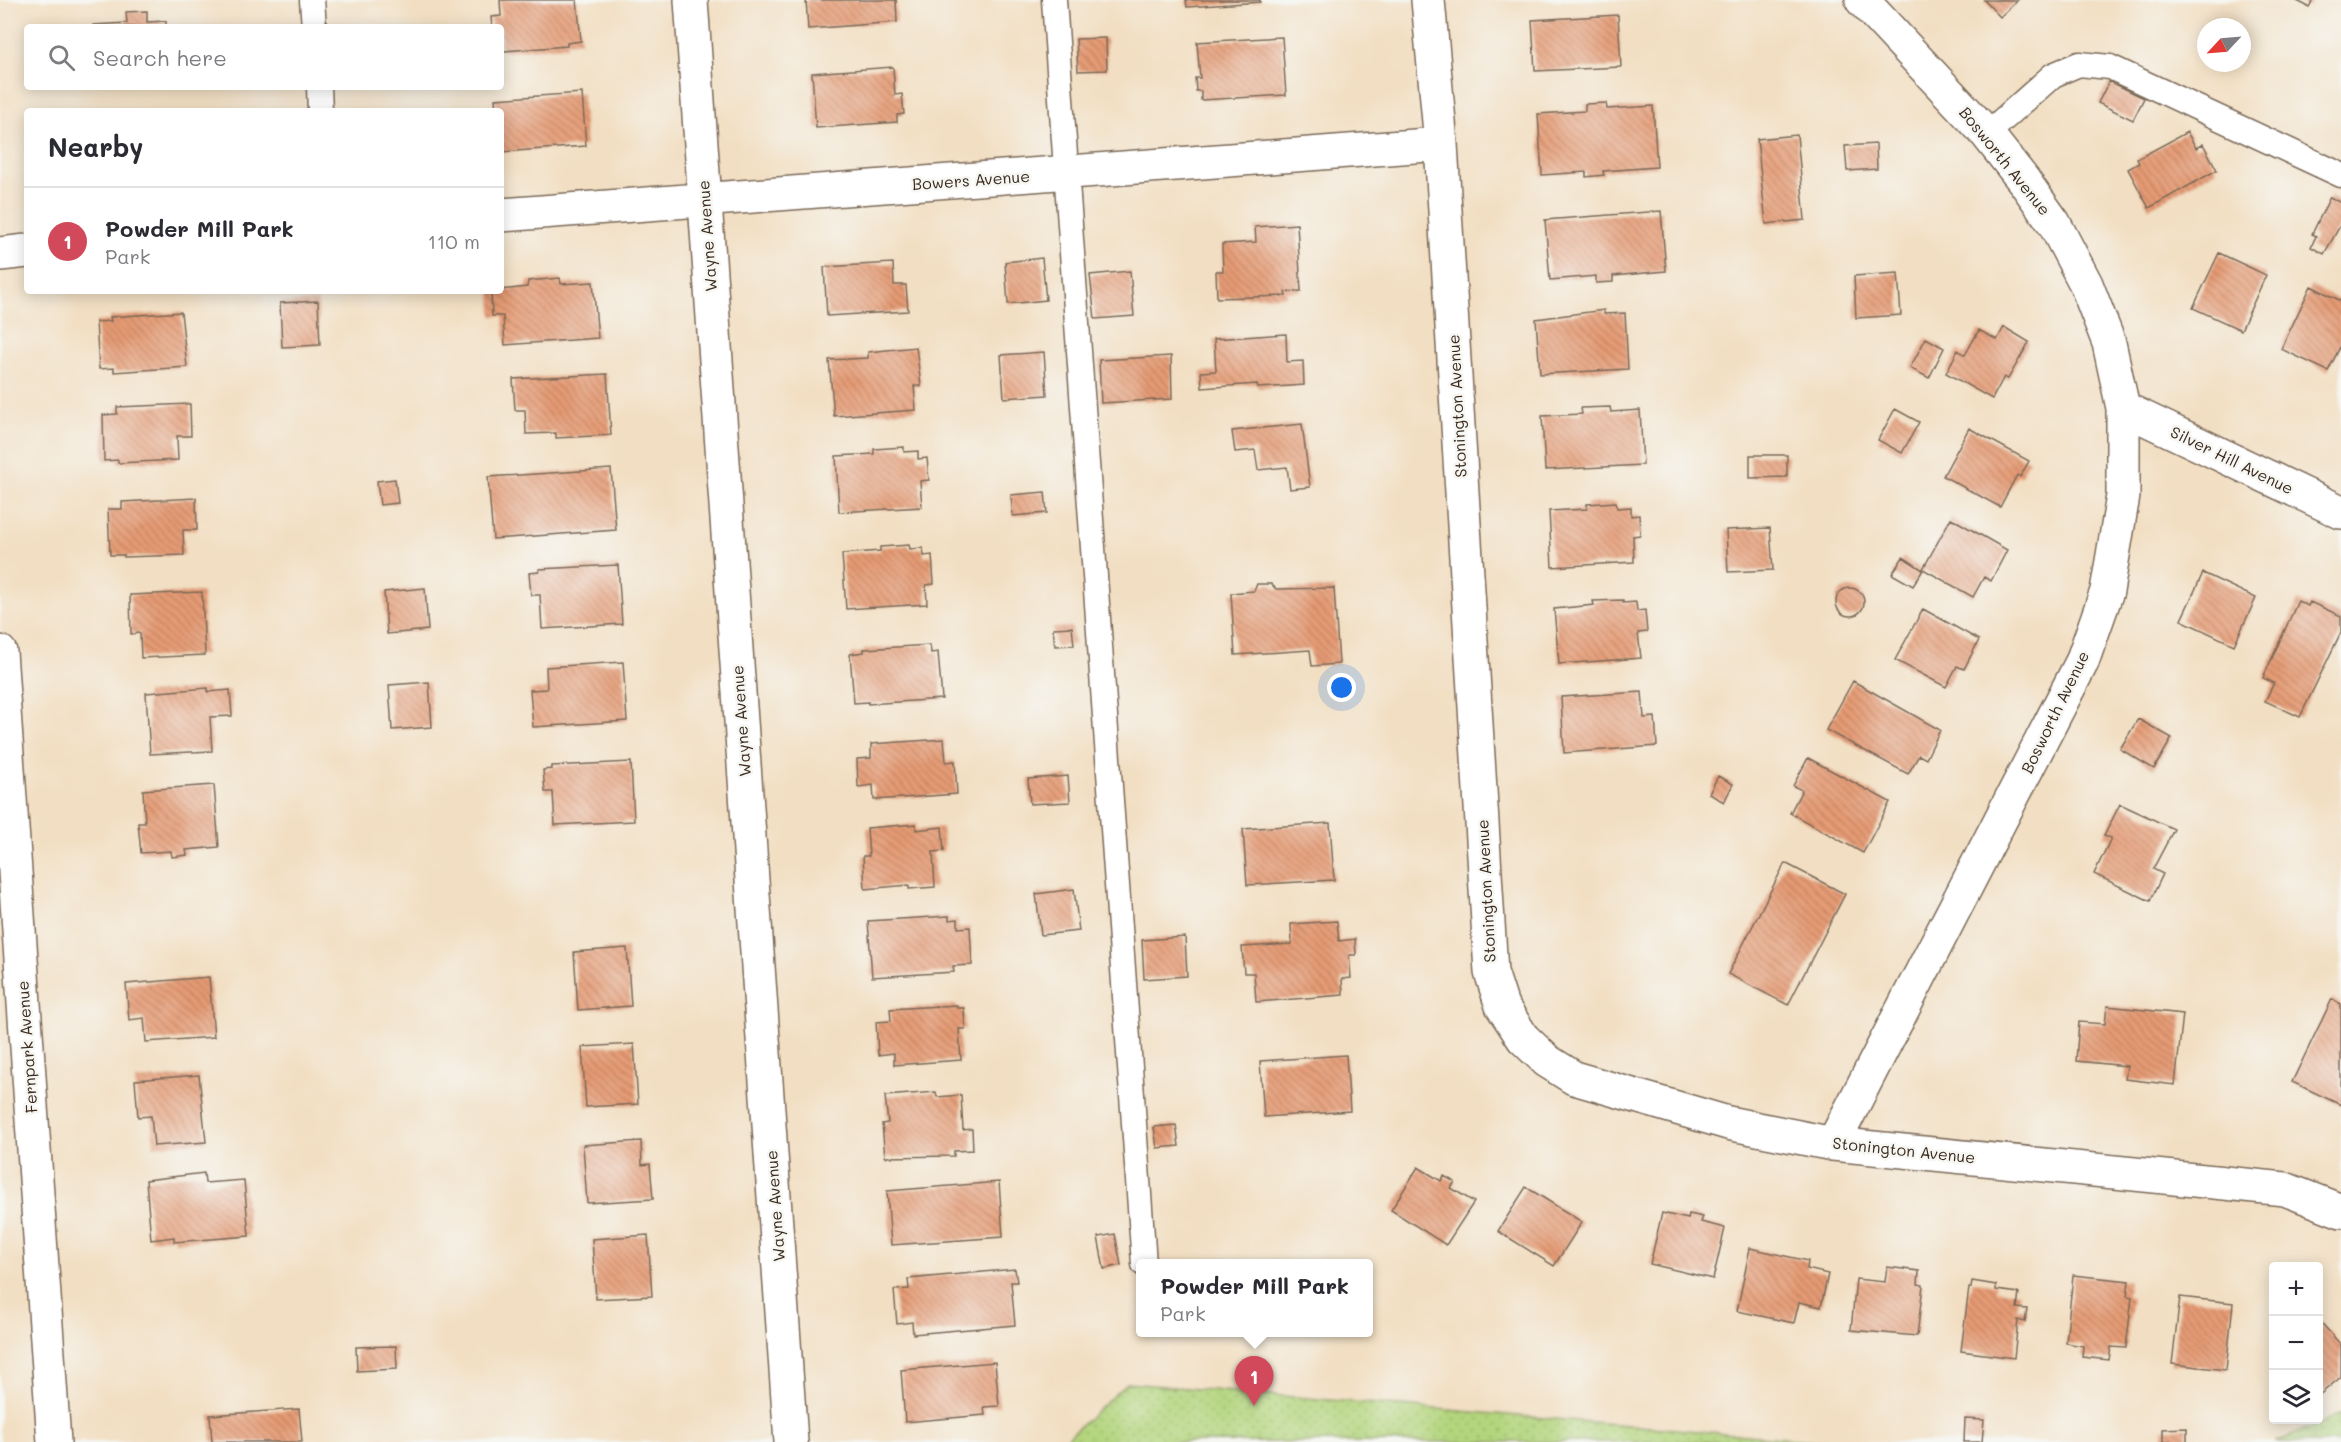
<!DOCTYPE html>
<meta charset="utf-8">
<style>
:root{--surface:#fff;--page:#f7f7f7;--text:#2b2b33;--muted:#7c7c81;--line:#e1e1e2;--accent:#d1495b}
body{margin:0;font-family:Mali,sans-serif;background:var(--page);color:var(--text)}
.controls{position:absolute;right:18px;bottom:18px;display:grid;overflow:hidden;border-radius:6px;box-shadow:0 3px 15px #0003}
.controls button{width:54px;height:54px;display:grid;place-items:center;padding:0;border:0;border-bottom:2px solid var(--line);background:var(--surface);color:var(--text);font:30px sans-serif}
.compass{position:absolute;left:2197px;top:18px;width:54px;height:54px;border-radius:50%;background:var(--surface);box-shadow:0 3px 15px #0003;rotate:244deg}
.you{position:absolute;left:1342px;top:688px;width:21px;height:21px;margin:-15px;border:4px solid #fff;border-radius:50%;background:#1a73e8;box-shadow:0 0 0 9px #1a73e833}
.badge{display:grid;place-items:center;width:39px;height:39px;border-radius:50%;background:var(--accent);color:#fff;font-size:20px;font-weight:700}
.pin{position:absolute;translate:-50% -50px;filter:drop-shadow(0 2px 3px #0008)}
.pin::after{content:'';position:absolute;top:32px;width:21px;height:18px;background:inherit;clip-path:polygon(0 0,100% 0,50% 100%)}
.popup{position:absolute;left:1136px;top:1259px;width:237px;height:78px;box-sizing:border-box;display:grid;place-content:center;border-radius:6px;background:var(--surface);filter:drop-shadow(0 2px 4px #0005);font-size:20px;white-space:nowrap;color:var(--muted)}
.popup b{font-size:22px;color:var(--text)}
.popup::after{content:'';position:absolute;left:50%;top:100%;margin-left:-12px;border:12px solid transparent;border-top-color:var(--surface)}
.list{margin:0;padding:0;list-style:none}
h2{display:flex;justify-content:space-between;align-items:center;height:78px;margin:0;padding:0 24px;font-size:26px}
h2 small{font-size:20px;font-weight:400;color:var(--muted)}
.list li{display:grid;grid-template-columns:39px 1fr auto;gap:18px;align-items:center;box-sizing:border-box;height:108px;padding:0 24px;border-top:2px solid var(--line)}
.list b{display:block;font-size:22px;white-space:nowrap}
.list p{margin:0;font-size:20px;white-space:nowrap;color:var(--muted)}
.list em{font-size:20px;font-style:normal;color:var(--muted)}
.icon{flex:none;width:33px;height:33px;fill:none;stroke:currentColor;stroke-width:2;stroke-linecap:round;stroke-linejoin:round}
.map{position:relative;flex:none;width:2341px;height:1442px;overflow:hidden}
.search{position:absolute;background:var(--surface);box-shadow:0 3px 15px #0003;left:24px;top:24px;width:480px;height:66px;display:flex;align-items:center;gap:15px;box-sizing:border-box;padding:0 21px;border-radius:6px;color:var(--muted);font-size:22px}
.panel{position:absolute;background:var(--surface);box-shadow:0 3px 15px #0003;left:24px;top:108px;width:480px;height:186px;border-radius:6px}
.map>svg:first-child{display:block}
.park{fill:url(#park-dots);stroke:#77804e;stroke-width:1.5}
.building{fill:url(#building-back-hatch)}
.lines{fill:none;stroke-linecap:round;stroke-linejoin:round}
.lane-casing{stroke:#7b6958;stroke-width:27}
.street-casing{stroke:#7b6958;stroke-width:36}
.lane{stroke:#fff;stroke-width:24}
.street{stroke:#fff;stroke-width:33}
.labels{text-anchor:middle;stroke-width:5;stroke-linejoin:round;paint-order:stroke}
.street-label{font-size:16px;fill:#3b2a1e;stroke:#f6f6f2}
</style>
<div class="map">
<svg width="2341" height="1442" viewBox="0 0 2341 1442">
<defs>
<pattern id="park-dots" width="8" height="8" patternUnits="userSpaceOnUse" patternTransform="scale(1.5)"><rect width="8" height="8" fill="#b3d57d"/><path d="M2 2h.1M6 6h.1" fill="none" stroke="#9bb76c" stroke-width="1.8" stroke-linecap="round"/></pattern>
<pattern id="building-back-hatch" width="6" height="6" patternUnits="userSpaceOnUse" patternTransform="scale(1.5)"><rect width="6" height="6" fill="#e69b75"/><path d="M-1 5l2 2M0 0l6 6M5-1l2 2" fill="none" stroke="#bc7f5f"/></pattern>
</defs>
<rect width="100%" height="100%" fill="#f6f6f2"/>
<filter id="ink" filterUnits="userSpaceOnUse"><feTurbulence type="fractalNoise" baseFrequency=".0167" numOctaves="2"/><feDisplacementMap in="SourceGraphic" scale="12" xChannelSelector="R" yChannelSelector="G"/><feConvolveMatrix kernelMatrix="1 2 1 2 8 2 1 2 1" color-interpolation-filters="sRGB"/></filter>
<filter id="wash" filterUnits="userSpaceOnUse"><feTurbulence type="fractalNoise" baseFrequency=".008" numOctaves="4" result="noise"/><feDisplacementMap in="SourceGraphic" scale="24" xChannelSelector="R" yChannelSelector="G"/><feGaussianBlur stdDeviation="1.35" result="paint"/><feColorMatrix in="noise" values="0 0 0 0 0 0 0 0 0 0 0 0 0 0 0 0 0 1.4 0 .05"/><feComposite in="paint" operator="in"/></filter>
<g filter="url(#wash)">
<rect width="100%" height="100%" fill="#f2dfc3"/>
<path class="park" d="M1127,1383L1830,1442H1063Z
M2341,1414V1442H2276Z"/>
<g id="blocks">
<path class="building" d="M500,0H577L581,41L567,43V46L504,51L501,48V27H492L491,17L501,16Z
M806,0H896L897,22L808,29Z
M1186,0H1260V2L1187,7Z
M1984,0H2018L2000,17Z
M2295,0H2313L2309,7Z
M147,11V22L166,21V27H93V25L127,23L126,12Z
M1618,15L1621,67L1535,71L1532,20Z
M1282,37L1286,95L1201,100V91H1196L1195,78H1200L1197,42Z
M1106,38L1107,70L1078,71L1076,39Z
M893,67L895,95L902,94L904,114L897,115V122L816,128L812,73Z
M2109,81L2144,98L2133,120L2098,103Z
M582,93L586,146L501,152V111H496L495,99Z
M1606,103L1607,109L1653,106L1657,167L1603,171L1604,175L1586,177V172L1542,175L1538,114L1585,111V104Z
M2187,132L2196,148L2203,144L2217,170L2149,208L2128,169L2139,163L2137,159Z
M1797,135L1805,220L1766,224L1757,139Z
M1876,144L1877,169L1847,171L1845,146Z
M2330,197L2341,203V224L2324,254L2311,247L2316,236L2312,234Z
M1661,211L1666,271L1613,276V282L1596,283V276L1550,280L1545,220Z
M1297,224L1301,291L1285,292L1286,296L1217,298L1216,271H1223L1222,244L1256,242L1255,227Z
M2219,253L2266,275L2241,330L2193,308Z
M1042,258L1046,300L1008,304L1005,262Z
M893,263L894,285H906L908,311L827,316L824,267Z
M1130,271L1134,316L1095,319L1090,275Z
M1898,273L1901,315L1856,318L1854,276Z
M560,278L561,284L593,282L598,338L505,345L503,316H492L491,291L527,287L528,281Z
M2311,286L2341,301V345L2328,371L2281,349Z
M318,301L320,345L282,347L280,303Z
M1604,310V314L1625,313L1628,369L1540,374L1536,319Z
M181,312L187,367L114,372V368L99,369L96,322L111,321L110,317Z
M2004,327L2029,342L2008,379L2004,377L1992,399L1946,373L1958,350L1965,355L1979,330L1997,340Z
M1286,334L1287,362L1303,361L1304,385L1258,388L1257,384L1202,388L1201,372L1216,371L1214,339Z
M1926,338L1944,348L1929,378L1910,368Z
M916,347L921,386H914L916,410L834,416L829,360L868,358V352Z
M1044,352L1047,395L1004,398L1001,355Z
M1171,356L1172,399L1101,403L1099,360Z
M607,374L611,435L556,438V433L526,434L525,410H515L513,379Z
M190,404L191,436H177L178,460L118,463V460L104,461L103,415L117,414V407Z
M1610,407L1611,412L1640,410L1643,465L1545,470L1542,416L1582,414L1581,408Z
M1895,409L1919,422L1902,453L1878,440Z
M1302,424L1310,487L1290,489L1287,467L1258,470L1255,450L1235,452L1232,431Z
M1969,428L2029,461L2020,477L2017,475L2000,507L1943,476Z
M904,447V452L918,451V459L927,458L929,480L920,481L922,507L839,512L836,456L874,454V449Z
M1750,455H1787V477L1750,478Z
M611,469L616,530L493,539L488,477Z
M395,479L398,503L380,505L377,481Z
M1045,492L1047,513L1013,516L1011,495Z
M196,498L197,530H183L184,555L124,557V555H110L108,509H122V502Z
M1616,502L1617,508L1631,507V516L1639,515L1640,535L1633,536L1634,562L1552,567L1549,511L1587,509V504Z
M1951,518L2007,550L1991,581L1984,577L1973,597L1923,569Z
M1770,528L1773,570L1728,572L1726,530Z
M909,545L910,549L923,548L924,556L932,555L934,584L926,585L927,604L846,609L842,554L880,551V547Z
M1903,557L1923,570L1913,586L1892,574Z
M618,565L622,624L542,629L540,595H531L529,573L539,572V569Z
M2203,573L2256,598L2234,645L2181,620Z
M1257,584H1271L1276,589L1334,588L1339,664L1312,666L1310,650L1235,655L1231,593L1254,591Z
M1836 602a14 14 0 1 1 28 0a14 14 0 1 1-28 0Z
M425,588L428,630L387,634L384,592Z
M202,592L205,655L141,658L140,633L131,634L130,595Z
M1623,600V603L1636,602L1637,611L1645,610L1647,632L1638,633L1641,658L1559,664L1554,609L1594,605L1593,601Z
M2298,601L2308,606L2310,602L2341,616V632L2300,717L2265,701L2274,683L2263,678Z
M1923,609L1979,640L1964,669L1957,666L1946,687L1895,660Z
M1072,627L1074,645L1055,646L1053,628Z
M930,645L931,653L938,652L942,699L868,704V702L854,703L850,654L864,652V649Z
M623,662L627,721L533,727L530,690L547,689L546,667Z
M1853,681L1940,730L1926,759L1919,755L1908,774L1826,730Z
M429,682L432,727L392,730L389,685Z
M208,688V692L230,690L232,716L210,717L212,751L150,754L146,693Z
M1642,692L1644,718L1655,717L1657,746L1564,753L1561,697Z
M2138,719L2172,738L2154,769L2120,749Z
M944,739L946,762L955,761L957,794L874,800L873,785L858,787L857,759L871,758V744Z
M1808,758L1890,802L1863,853L1790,813L1802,790L1793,786Z
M631,762L634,821L555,825L553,792H545L543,770L552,769V766Z
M1068,776L1070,802L1030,804L1028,779Z
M1718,776L1733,784L1724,802L1709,794Z
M214,785L219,847L186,850L187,855L172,857L171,851L141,853L138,823H145L143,790Z
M2120,804L2174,829L2153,869L2163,874L2150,901L2094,874L2111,838L2104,836Z
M1330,823L1334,880L1247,885L1243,829Z
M916,824V830L942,827L944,851L933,852L935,887L909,889V885L865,889L863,856H869L867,828Z
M1785,863L1845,894L1788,1005L1728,974Z
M1074,889L1079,931L1041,935L1036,894Z
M949,916V920L958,919V928L970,927L972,965L953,966L954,972L872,977L868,921Z
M1337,921L1339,941L1355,939L1356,955H1349L1351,978L1342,979L1343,995L1256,1002L1254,973H1244L1242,947L1292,944L1291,924Z
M1185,937L1187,976L1144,979L1142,940Z
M627,948L631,1006L578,1010L574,952Z
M209,977L214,1037L146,1042L144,1018L129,1020L126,984Z
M2332,999L2341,1004V1105L2292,1082Z
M957,1005V1008H964L965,1029H959L961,1060L894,1065V1053L878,1055L876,1022L891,1021L890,1009Z
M2107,1006L2183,1014L2175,1085L2125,1079L2127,1066L2076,1061L2079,1022L2105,1024Z
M634,1044L638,1104L586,1107L582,1047Z
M1346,1055L1350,1111L1264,1117L1260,1061Z
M199,1075L206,1142L154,1146L151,1116L138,1117L135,1080Z
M936,1092L937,1097L961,1095L963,1130L972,1129L973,1150L954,1151V1156L885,1157L882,1124L888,1123L885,1096Z
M1176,1125L1179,1146L1157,1148L1154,1127Z
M641,1141L642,1165L650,1164L653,1199L587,1203L583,1145Z
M1418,1167L1441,1181L1444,1176L1455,1182L1451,1188L1474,1202L1446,1245L1391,1210Z
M204,1173L205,1183L244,1180L249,1236L174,1242V1237L151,1240L146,1180Z
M999,1182L1003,1237L891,1245L887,1191Z
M1526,1187L1582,1222L1554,1266L1498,1231Z
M1662,1213L1688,1219L1689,1214L1703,1217L1701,1222L1725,1228L1713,1279L1650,1264Z
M1115,1234L1121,1265L1104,1269L1098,1237Z
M648,1235L652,1296L596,1299L592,1239Z
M1750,1248L1808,1261L1807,1269L1828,1274L1821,1307L1799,1302L1794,1323L1737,1311Z
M1887,1267L1919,1271L1918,1284L1923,1285L1917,1336L1851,1330L1856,1279L1885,1282Z
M1015,1269L1017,1282H1011L1015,1325L913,1334L912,1322L897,1324L894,1290L909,1289L908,1279Z
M2073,1275L2129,1281L2127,1296L2132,1297L2126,1348L2111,1347L2109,1360L2082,1357L2083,1346L2066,1343Z
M1972,1281L1996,1285V1290L2019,1293L2017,1308L2027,1309L2025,1322L2018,1320L2014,1358L1961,1351L1969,1288H1971Z
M2180,1297L2233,1303L2226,1370L2172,1364Z
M2318,1319L2341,1345V1377L2318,1396Z
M396,1346L397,1369L357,1371L356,1347Z
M995,1362L999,1406L984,1407L985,1415L905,1422L901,1370Z
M299,1409L302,1442H212L210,1415Z
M1965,1419L1984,1420L1982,1442H1964Z
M2187,1428V1442H2163V1429Z"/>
</g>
</g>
<g filter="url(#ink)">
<use href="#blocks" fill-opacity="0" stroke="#7b6958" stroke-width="1.5"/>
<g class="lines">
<g class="lane-casing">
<path id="lane" d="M312,0L314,27
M1054,0L1144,1264
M319,87L320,111
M1987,134L2053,75L2079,64L2110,67L2341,175"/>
</g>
<g class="street-casing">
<path id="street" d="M691,0L791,1442
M1428,0L1441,144L1491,972L1502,1006L1523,1038L1547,1061L1574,1078L1728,1123L1833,1144L2285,1189L2341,1211
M501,215L1441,144
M0,254L27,251
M2123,408L2341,512
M0,652L54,1442
M1833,1144L2082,662L2107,591L2123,496V408L2109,343L2086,284L2054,223L2024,181L1987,134L1862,0"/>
</g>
<use href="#lane" class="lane"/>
<use href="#street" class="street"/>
</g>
</g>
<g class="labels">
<g class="street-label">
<text transform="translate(2005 161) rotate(51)" y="6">Bosworth Avenue</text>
<text transform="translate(971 180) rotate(-4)" y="6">Bowers Avenue</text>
<text transform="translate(707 236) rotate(-94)" y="6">Wayne Avenue</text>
<text transform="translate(1457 406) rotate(-93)" y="6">Stonington Avenue</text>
<text transform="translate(2232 460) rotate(26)" y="6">Silver Hill Avenue</text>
<text transform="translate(2055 712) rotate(-64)" y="6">Bosworth Avenue</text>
<text transform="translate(741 721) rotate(-94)" y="6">Wayne Avenue</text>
<text transform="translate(1486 891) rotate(-93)" y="6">Stonington Avenue</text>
<text transform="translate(27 1047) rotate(-94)" y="6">Fernpark Avenue</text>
<text transform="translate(1904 1150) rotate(6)" y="6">Stonington Avenue</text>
<text transform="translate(775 1206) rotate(-94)" y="6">Wayne Avenue</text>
</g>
</g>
</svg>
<div class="controls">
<button>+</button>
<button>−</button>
<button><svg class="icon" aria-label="layers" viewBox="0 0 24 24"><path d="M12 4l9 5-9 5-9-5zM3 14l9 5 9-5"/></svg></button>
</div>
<svg class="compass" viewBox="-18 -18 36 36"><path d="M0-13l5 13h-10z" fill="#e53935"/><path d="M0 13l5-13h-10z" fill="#7c7c81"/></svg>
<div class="you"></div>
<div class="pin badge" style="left:1254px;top:1406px">1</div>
<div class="popup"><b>Powder Mill Park</b>Park</div>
<div class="search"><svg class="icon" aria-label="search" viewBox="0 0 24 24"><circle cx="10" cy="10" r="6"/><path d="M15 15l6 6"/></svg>Search here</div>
<section class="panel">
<h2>Nearby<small></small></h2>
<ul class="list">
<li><span class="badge">1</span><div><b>Powder Mill Park</b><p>Park</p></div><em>110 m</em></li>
</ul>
</section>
</div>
